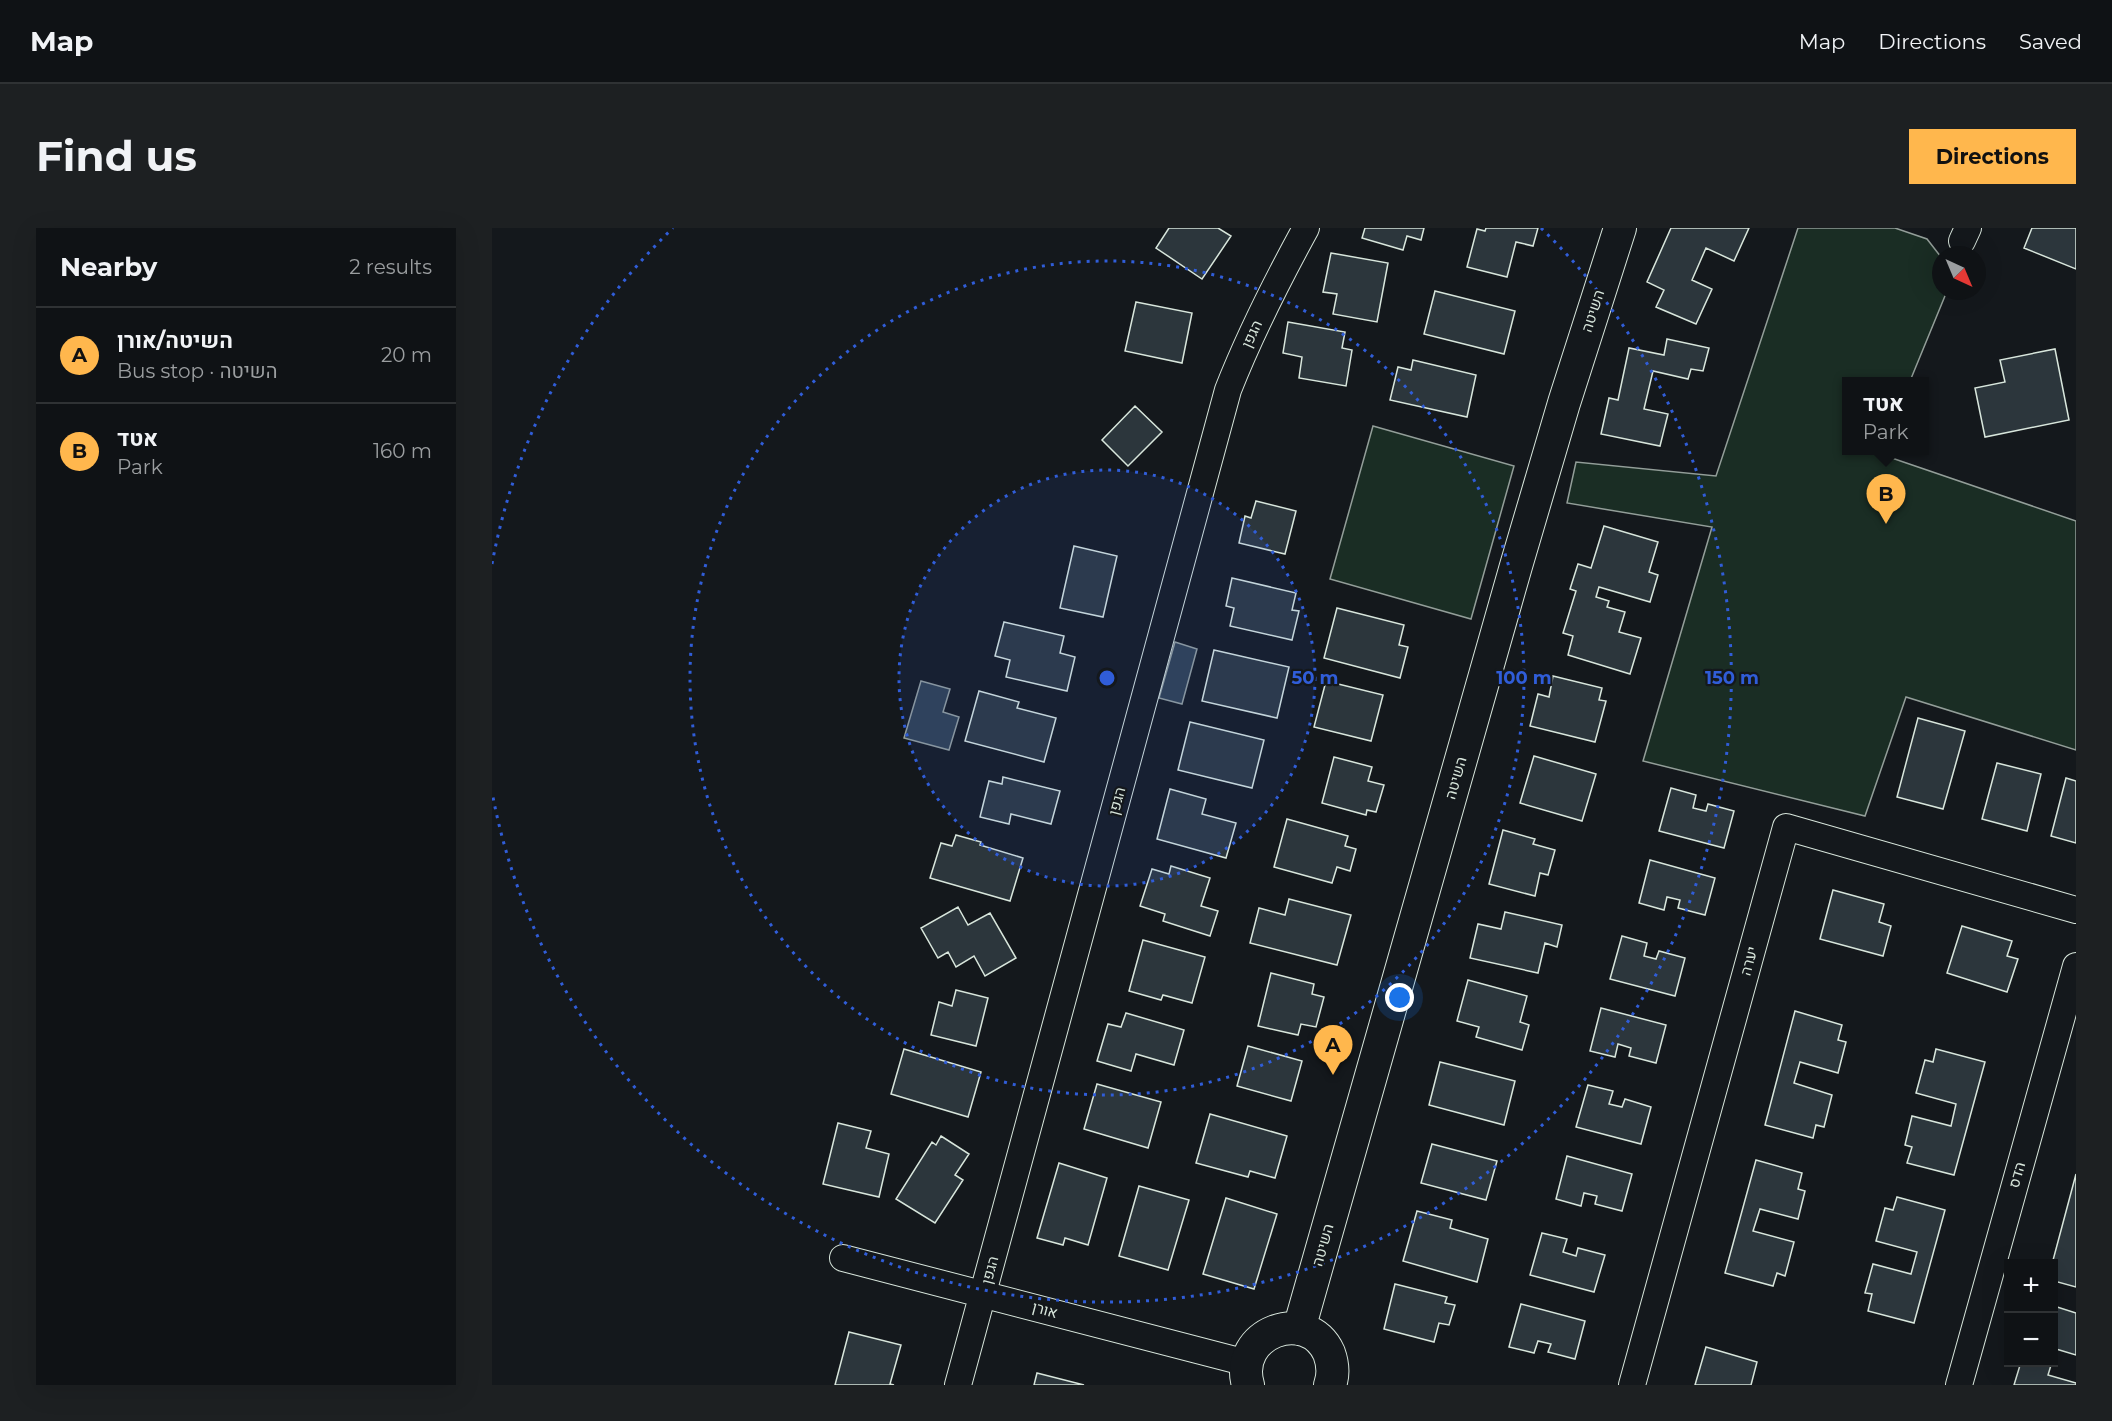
<!DOCTYPE html>
<meta charset="utf-8">
<style>
:root{--surface:#0f1215;--page:#1d2022;--text:#f1f3f6;--muted:#9b9ea0;--line:#2f3234;--accent:#ffb74d}
body{margin:0;font-family:Montserrat,Heebo,sans-serif;background:var(--page);color:var(--text)}
.controls{position:absolute;right:18px;bottom:18px;display:grid;overflow:hidden;border-radius:0px;box-shadow:0 6px 24px #0002}
.controls button{width:54px;height:54px;display:grid;place-items:center;padding:0;border:0;border-bottom:2px solid var(--line);background:var(--surface);color:var(--text);font:30px sans-serif}
.compass{position:absolute;left:1440px;top:18px;width:54px;height:54px;border-radius:50%;background:var(--surface);box-shadow:0 6px 24px #0002;rotate:136deg}
.you{position:absolute;left:908px;top:770px;width:21px;height:21px;margin:-15px;border:4px solid #fff;border-radius:50%;background:#1a73e8;box-shadow:0 0 0 9px #1a73e833}
.badge{display:grid;place-items:center;width:39px;height:39px;border-radius:50%;background:var(--accent);color:#111;font-size:20px;font-weight:700}
.pin{position:absolute;translate:-50% -50px;filter:drop-shadow(0 2px 3px #0008)}
.pin::after{content:'';position:absolute;top:32px;width:21px;height:18px;background:inherit;clip-path:polygon(0 0,100% 0,50% 100%)}
.popup{position:absolute;left:1350px;top:149px;width:87px;height:78px;box-sizing:border-box;display:grid;place-content:center;border-radius:0px;background:var(--surface);filter:drop-shadow(0 2px 4px #0005);font-size:20px;white-space:nowrap;color:var(--muted)}
.popup b{font-size:22px;color:var(--text)}
.popup::after{content:'';position:absolute;left:50%;top:100%;margin-left:-12px;border:12px solid transparent;border-top-color:var(--surface)}
.list{margin:0;padding:0;list-style:none}
h2{display:flex;justify-content:space-between;align-items:center;height:78px;margin:0;padding:0 24px;font-size:26px}
h2 small{font-size:20px;font-weight:400;color:var(--muted)}
.list li{display:grid;grid-template-columns:39px 1fr auto;gap:18px;align-items:center;box-sizing:border-box;height:96px;padding:0 24px;border-top:2px solid var(--line)}
.list b{display:block;font-size:22px;white-space:nowrap}
.list p{margin:0;font-size:20px;white-space:nowrap;color:var(--muted)}
.list em{font-size:20px;font-style:normal;color:var(--muted)}
.map{position:relative;flex:none;width:1584px;height:1157px;overflow:hidden;border-radius:0px}
header{display:flex;align-items:center;gap:36px;box-sizing:border-box;height:84px;padding:0 30px;background:var(--surface);border-bottom:2px solid var(--line)}
header strong{font-size:28px}
nav{display:flex;gap:33px;margin-inline-start:auto;font-size:21px}
.intro{display:flex;align-items:center;justify-content:space-between;box-sizing:border-box;height:144px;padding:0 36px}
h1{margin:0;font-size:42px}
.button{padding:15px 27px;border-radius:0px;background:var(--accent);color:#111;font-size:21px;font-weight:700}
main{display:flex;gap:36px;padding:0 36px}
aside{flex:1;background:var(--surface);border-radius:0px;box-shadow:0 6px 24px #0002}
.map>svg:first-child{display:block}
.green{fill:#1a2d24;stroke:#939e99;stroke-width:1.5}
.water{fill:#2f3f4d;stroke:#939e99;stroke-width:1.5}
.building{fill:#2c363c;stroke:#d8e6dc;stroke-width:1.5}
.lines{fill:none;stroke-linecap:round;stroke-linejoin:round}
.minor-casing{stroke:#d8e6dc;stroke-width:28}
.tertiary-casing{stroke:#d8e6dc;stroke-width:34}
.minor{stroke:#14181c;stroke-width:26}
.tertiary{stroke:#14181c;stroke-width:32}
.ring{fill:none;stroke:#305dd8;stroke-width:3;stroke-dasharray:3 6}
.labels{text-anchor:middle;stroke-width:4.5;stroke-linejoin:round;paint-order:stroke}
.street-label{font-size:15px;fill:#d8e6dc;stroke:#14181c}
.centre{fill:#305dd8;stroke:#14181c;stroke-width:3}
.ring-label{font-size:18px;text-anchor:middle;font-weight:bold;fill:#305dd8;stroke:#14181c;stroke-width:4.5;stroke-linejoin:round;paint-order:stroke}
</style>
<header>
<strong>Map</strong>
<nav><a>Map</a><a>Directions</a><a>Saved</a></nav>
</header>
<div class="intro"><h1>Find us</h1><a class="button">Directions</a></div>
<main>
<aside>
<h2>Nearby<small>2 results</small></h2>
<ul class="list">
<li><span class="badge">A</span><div><b>השיטה/אורן</b><p>Bus stop · השיטה</p></div><em>20 m</em></li>
<li><span class="badge">B</span><div><b>אטד</b><p>Park</p></div><em>160 m</em></li>
</ul>
</aside>
<div class="map">
<svg width="1584" height="1157" viewBox="0 0 1584 1157">
<rect width="100%" height="100%" fill="#14181c"/>
<path class="green" d="M1306,0H1403L1435,11L1449,29V63H1455L1418,153L1355,154V222L1389,223L1388,226L1584,293V522L1414,469L1373,588L1151,533L1220,299L1075,275L1084,234L1224,248Z
M881,198L1022,238L979,391L838,351Z"/>
<path class="water" d="M683,414L705,421L690,476L667,470Z
M429,453L458,461L451,484L467,489L457,522L412,510Z"/>
<path class="building" d="M677,0H726L739,8L710,51L664,20Z
M873,0H932L929,12L915,8L911,22L870,10Z
M994,0H1046L1041,18L1024,14L1015,49L975,39L985,1L993,3Z
M1179,0H1257L1242,33L1214,20L1200,52L1220,61L1204,96L1164,79L1172,62L1155,54Z
M1540,0H1584V41L1532,20Z
M839,25L896,35L885,94L841,86L845,66L831,64Z
M943,63L1023,83L1012,126L932,106Z
M644,74L700,85L690,135L633,123Z
M796,94L853,104L850,120L860,122L854,158L807,150L810,129L791,125Z
M1175,111L1217,120L1211,143L1199,141L1196,151L1161,143L1152,181L1176,186L1168,218L1109,206L1117,170L1126,172L1137,120L1172,127Z
M1563,121L1577,192L1493,209L1483,160L1513,154L1508,132Z
M921,132L984,147L975,189L898,172L906,139L919,142Z
M643,178L670,204L636,238L610,212Z
M764,273L804,283L793,326L747,315L753,288L759,290Z
M1112,298L1166,314L1157,344L1166,347L1158,374L1107,359L1104,369L1117,373L1115,379L1133,384L1127,404L1149,410L1138,446L1076,427L1081,408L1071,405L1084,363L1078,361L1086,336L1099,340Z
M582,318L625,328L611,389L568,380Z
M740,350L804,365L800,382L807,383L800,412L738,398L742,380L734,378Z
M845,380L912,397L907,417L916,419L908,450L832,430Z
M512,394L572,408L568,425L583,429L575,463L514,449L518,432L503,428Z
M722,422L797,439L785,490L710,473Z
M1061,448L1110,460L1107,472L1114,473L1103,514L1038,498L1046,466L1057,469Z
M834,453L891,467L879,513L822,499Z
M487,463L527,474L525,480L564,490L552,534L473,513Z
M1426,490L1473,503L1451,581L1405,569Z
M698,494L772,512L760,560L686,542Z
M1042,528L1104,546L1090,593L1028,575Z
M842,529L880,539L876,553L892,557L884,584L875,582L874,587L830,575Z
M1505,535L1549,546L1535,603L1490,591Z
M511,549L568,563L559,596L519,586L517,596L488,589L497,553L510,556Z
M1574,550L1584,553V615L1559,608Z
M1179,560L1204,567L1201,580L1214,583L1216,576L1242,583L1232,620L1167,603Z
M678,561L714,571L710,586L744,595L734,630L665,611Z
M795,591L856,608L853,618L864,621L858,643L845,639L840,655L782,639Z
M1011,602L1043,611L1041,616L1063,622L1056,647L1048,645L1043,668L997,656Z
M464,607L489,614L488,617L531,630L518,673L438,650L449,615L460,618Z
M1158,632L1223,650L1213,687L1186,680L1188,672L1175,669L1172,682L1147,675Z
M679,638L718,650L709,678L726,683L718,708L671,693L673,686L648,678L660,641L677,646Z
M1341,662L1392,676L1387,694L1399,698L1391,728L1328,711Z
M797,671L859,687L845,737L758,715L767,680L793,687Z
M466,679L476,697L498,685L524,730L493,748L482,728L464,739L456,724L446,730L429,700Z
M1013,684L1070,697L1065,719L1053,715L1046,745L978,730L986,696L1009,701Z
M1470,698L1520,713L1515,728L1526,731L1515,764L1455,745Z
M1130,708L1155,715L1152,728L1164,731L1167,723L1193,730L1183,768L1118,751Z
M651,712L713,729L700,775L671,767L669,772L637,763Z
M779,745L822,756L820,766L832,769L824,799L809,796L806,807L766,798Z
M976,752L1035,768L1028,794L1037,797L1030,822L984,809L987,799L965,793Z
M464,762L496,770L484,818L439,807L447,774L460,778Z
M1109,780L1174,797L1164,835L1137,828L1139,820L1126,816L1123,829L1098,823Z
M1303,783L1350,797L1346,812L1354,814L1346,845L1308,834L1302,855L1340,867L1332,899L1324,897L1321,910L1273,897Z
M634,785L692,802L682,837L644,826L639,843L605,833L616,796L629,799Z
M756,818L810,833L799,873L745,858Z
M412,821L489,844L476,889L399,866Z
M1444,821L1493,834L1462,947L1415,935L1420,919L1413,917L1420,888L1459,898L1464,876L1424,865L1433,832L1441,834Z
M948,834L1023,853L1012,897L937,877Z
M605,856L669,874L656,920L592,901Z
M1096,857L1121,863L1117,876L1130,879L1133,871L1159,879L1149,916L1084,899Z
M718,886L795,908L783,950L758,943L756,949L704,935Z
M346,895L379,903L374,920L397,926L387,969L331,956Z
M449,908L477,926L463,947L471,952L443,995L404,971L440,914L444,917Z
M940,916L1005,933L994,972L929,955Z
M1075,928L1140,946L1130,983L1103,976L1105,968L1092,965L1089,978L1064,971Z
M1264,932L1310,945L1306,961L1313,963L1306,991L1268,981L1261,1003L1302,1014L1293,1048L1285,1045L1281,1058L1233,1045Z
M567,935L615,950L596,1017L573,1010L571,1017L545,1010Z
M1584,946V1059L1562,1053L1560,1036Z
M647,958L697,972L676,1042L627,1028Z
M1405,969L1453,982L1422,1095L1376,1083L1380,1066L1373,1065L1381,1036L1419,1046L1425,1024L1384,1013L1393,980L1401,982Z
M734,970L785,986L762,1061L711,1046Z
M925,983L960,992L958,1000L996,1011L985,1054L911,1033Z
M1050,1005L1075,1011L1071,1024L1084,1028L1086,1020L1113,1027L1102,1064L1038,1047Z
M903,1056L955,1069L953,1075L963,1077L957,1097L947,1095L942,1114L892,1101Z
M1029,1076L1093,1093L1083,1131L1056,1124L1059,1116L1046,1113L1042,1125L1017,1119Z
M1562,1078L1584,1085V1127L1564,1121L1562,1128Z
M357,1104L409,1117L398,1156L402,1157H343Z
M1214,1119L1265,1134L1259,1157H1203Z
M1529,1134H1560L1556,1147L1584,1155V1157H1522Z
M545,1145L592,1157H542Z"/>
<g class="lines">
<g class="minor-casing">
<path id="minor" d="M1470,13L1476,0
M351,1030L755,1135
M466,1157L736,162C758,106 785,53 814,0
M1140,1157L1294,599L1584,682
M1467,1157L1584,738"/>
</g>
<g class="tertiary-casing">
<path id="tertiary" d="M807,1101L1024,338L1072,175L1128,0
M756,1157C741,1105 815,1077 837,1125C841,1136 842,1146 838,1157"/>
</g>
<use href="#minor" class="minor"/>
<use href="#tertiary" class="tertiary"/>
</g>
<circle cx="615" cy="450" r="208" fill="#305dd8" fill-opacity=".12"/>
<g class="ring">
<circle cx="615" cy="450" r="208"/>
<circle cx="615" cy="450" r="417"/>
<path d="M0 336A625 625 0 0 1 181 0M1049 0A625 625 0 1 1 0 564"/>
</g>
<g class="labels">
<g class="street-label">
<text transform="translate(1101 83) rotate(-72)" y="5">השיטה</text>
<text transform="translate(760 106) rotate(-65)" y="5">הגפן</text>
<text transform="translate(964 550) rotate(-74)" y="5">השיטה</text>
<text transform="translate(625 573) rotate(-75)" y="5">הגפן</text>
<text transform="translate(1257 733) rotate(-75)" y="5">יערה</text>
<text transform="translate(1525 947) rotate(-74)" y="5">הדס</text>
<text transform="translate(831 1017) rotate(-74)" y="5">השיטה</text>
<text transform="translate(498 1042) rotate(-75)" y="5">הגפן</text>
<text transform="translate(553 1082) rotate(15)" y="5">אורן</text>
</g>
</g>
<circle cx="615" cy="450" r="9" class="centre"/>
<g class="ring-label">
<text x="823" y="456">50 m</text>
<text x="1032" y="456">100 m</text>
<text x="1240" y="456">150 m</text>
</g>
</svg>
<div class="controls">
<button>+</button>
<button>−</button>
</div>
<svg class="compass" viewBox="-18 -18 36 36"><path d="M0-13l5 13h-10z" fill="#e53935"/><path d="M0 13l5-13h-10z" fill="#9b9ea0"/></svg>
<div class="you"></div>
<div class="pin badge" style="left:841px;top:847px">A</div>
<div class="pin badge" style="left:1394px;top:296px">B</div>
<div class="popup"><b>אטד</b>Park</div>
</div>
</main>
